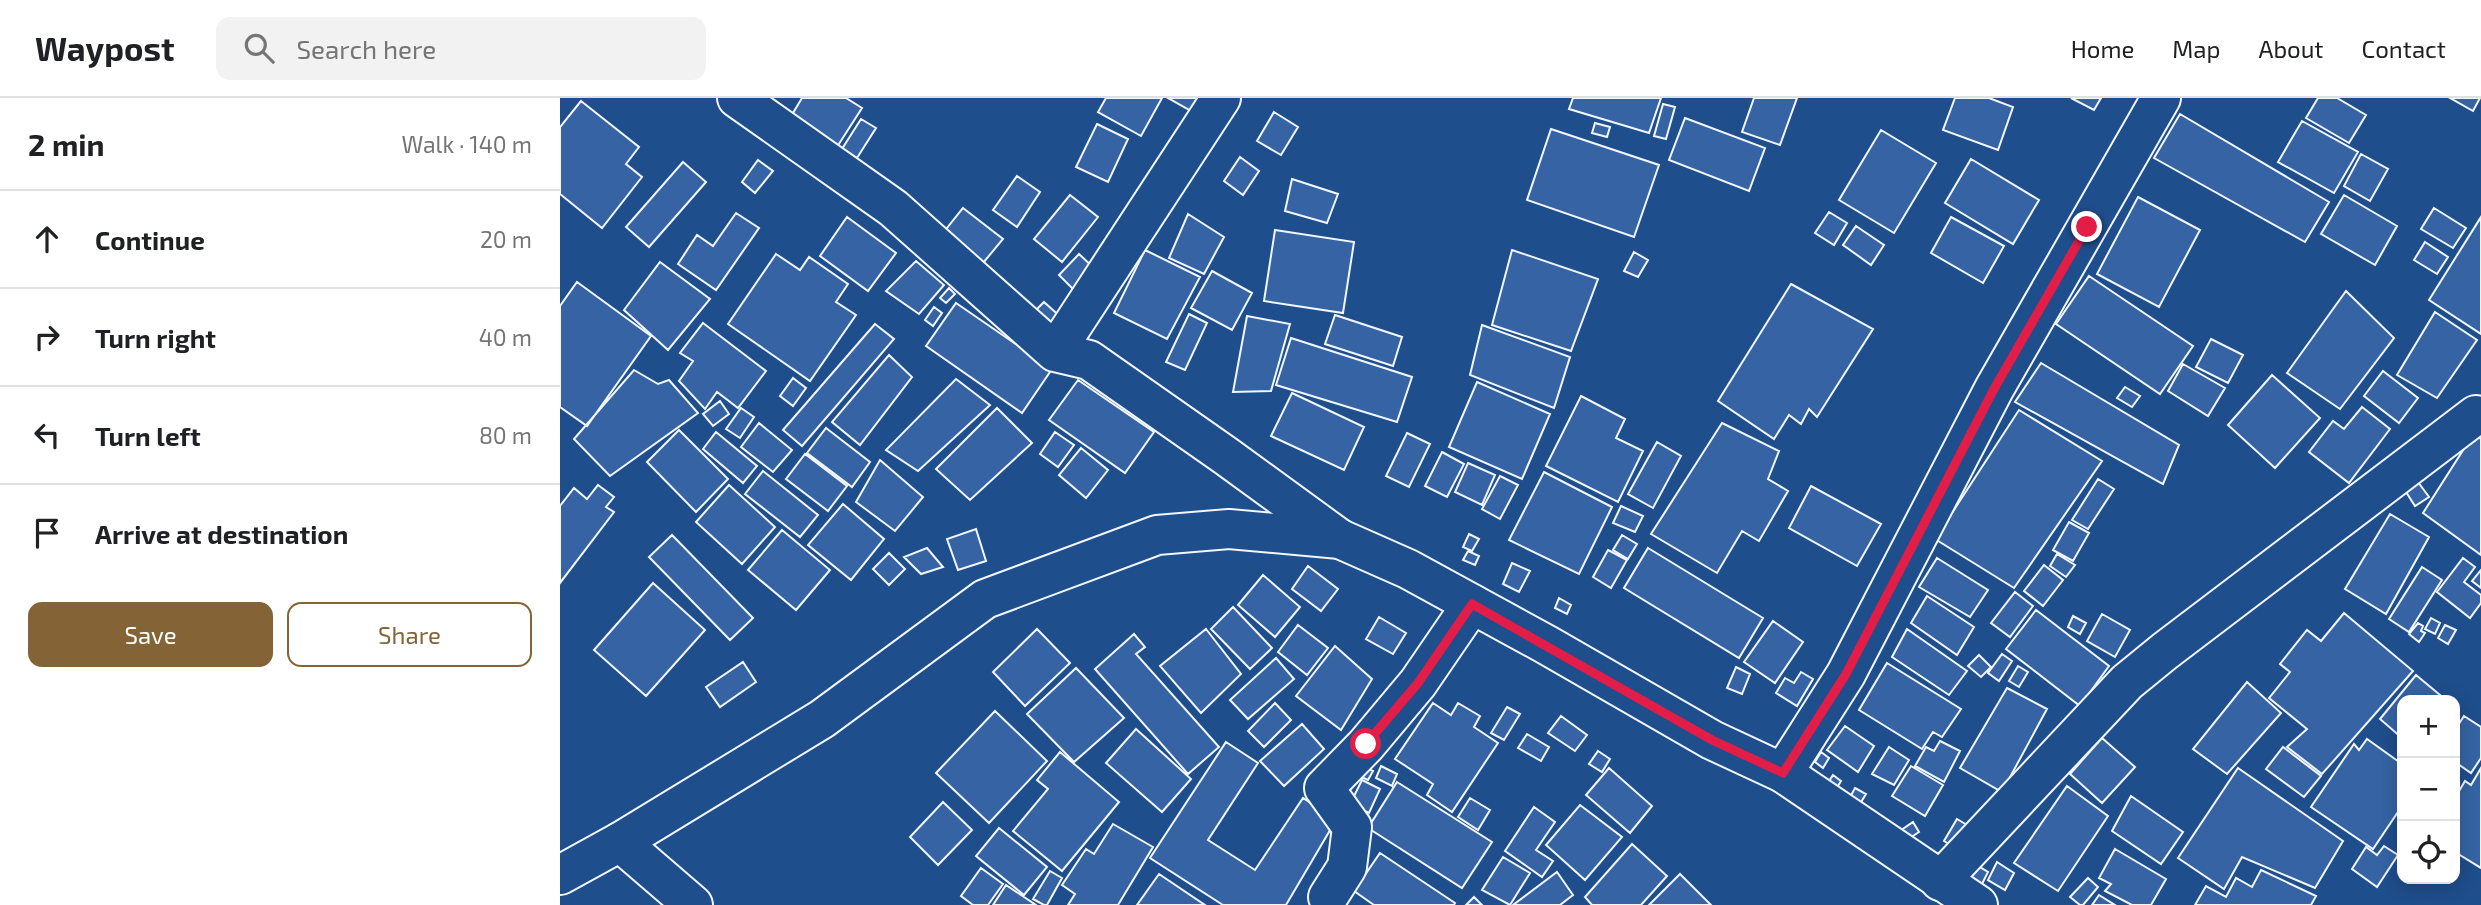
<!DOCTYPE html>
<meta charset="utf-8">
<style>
:root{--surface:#fff;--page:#f2f2f2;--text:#202124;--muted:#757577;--line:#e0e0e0;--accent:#846436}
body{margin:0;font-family:"Exo 2",sans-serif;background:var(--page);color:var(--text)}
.controls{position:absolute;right:21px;bottom:21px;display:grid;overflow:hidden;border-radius:14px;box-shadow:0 4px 18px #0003}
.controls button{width:63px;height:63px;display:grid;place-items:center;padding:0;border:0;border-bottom:2px solid var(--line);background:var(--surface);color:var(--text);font:35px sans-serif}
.stop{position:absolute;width:21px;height:21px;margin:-16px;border:5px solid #e11d48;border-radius:50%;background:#fff}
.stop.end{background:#e11d48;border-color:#fff;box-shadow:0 2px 7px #0008}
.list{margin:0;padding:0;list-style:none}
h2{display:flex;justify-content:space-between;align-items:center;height:91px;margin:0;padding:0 28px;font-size:30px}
h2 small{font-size:23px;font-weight:400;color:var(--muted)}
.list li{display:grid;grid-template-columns:46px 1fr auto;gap:21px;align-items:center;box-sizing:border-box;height:98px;padding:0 28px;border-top:2px solid var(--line)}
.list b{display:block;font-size:26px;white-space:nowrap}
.list em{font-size:23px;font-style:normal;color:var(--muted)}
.actions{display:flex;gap:14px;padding:21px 28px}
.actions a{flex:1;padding:16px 0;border:2px solid var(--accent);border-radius:14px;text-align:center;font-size:24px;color:var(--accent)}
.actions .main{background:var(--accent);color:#fff}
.icon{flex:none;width:38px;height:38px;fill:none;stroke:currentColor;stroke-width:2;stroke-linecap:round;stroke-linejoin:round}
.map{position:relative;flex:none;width:1921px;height:807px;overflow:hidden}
header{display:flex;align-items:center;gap:42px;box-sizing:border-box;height:98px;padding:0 35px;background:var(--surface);border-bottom:2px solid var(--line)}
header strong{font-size:33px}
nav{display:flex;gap:38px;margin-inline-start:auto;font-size:24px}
.search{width:490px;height:63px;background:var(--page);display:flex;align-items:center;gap:18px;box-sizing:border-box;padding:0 24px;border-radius:14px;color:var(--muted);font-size:26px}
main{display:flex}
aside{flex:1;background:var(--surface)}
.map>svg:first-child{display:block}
.building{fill:#3563a3;stroke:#f2f6ff;stroke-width:2}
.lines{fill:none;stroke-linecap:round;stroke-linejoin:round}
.street-casing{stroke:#f2f6ff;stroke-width:42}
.secondary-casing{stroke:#f2f6ff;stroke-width:42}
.street{stroke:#1f4e8c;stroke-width:38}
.secondary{stroke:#1f4e8c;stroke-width:38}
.route{stroke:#e11d48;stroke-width:9}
</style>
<header>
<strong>Waypost</strong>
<div class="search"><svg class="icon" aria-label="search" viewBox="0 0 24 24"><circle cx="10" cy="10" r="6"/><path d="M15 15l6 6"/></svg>Search here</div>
<nav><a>Home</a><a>Map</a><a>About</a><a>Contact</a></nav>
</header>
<main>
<aside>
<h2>2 min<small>Walk · 140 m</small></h2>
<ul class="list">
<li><svg class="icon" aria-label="ahead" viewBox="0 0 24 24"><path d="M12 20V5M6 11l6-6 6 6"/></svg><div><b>Continue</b></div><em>20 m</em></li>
<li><svg class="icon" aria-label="right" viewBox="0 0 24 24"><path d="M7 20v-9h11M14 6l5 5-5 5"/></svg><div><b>Turn right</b></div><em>40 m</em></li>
<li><svg class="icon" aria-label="left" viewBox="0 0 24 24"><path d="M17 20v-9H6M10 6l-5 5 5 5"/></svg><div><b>Turn left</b></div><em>80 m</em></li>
<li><svg class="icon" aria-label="arrive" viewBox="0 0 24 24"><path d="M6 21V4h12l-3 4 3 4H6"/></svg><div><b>Arrive at destination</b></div></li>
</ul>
<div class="actions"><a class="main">Save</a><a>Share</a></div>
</aside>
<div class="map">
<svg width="1921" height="807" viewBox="0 0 1921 807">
<rect width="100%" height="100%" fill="#1f4e8c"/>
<path class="building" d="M242,0H286L302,10L277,49L230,20Z
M546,0H602L581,38L538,14Z
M608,0H640L633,14Z
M1013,0H1101L1089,35L1009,11Z
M1194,0H1237L1220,47L1182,34Z
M1395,0H1429L1453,9L1438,52L1383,32Z
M1511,0H1541L1534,12Z
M1758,0H1777L1806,17L1789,45L1746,20Z
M1890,0H1920L1913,13Z
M21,3L79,49L66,66L82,79L42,130L0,96V29Z
M1103,6L1115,9L1106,41L1094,38Z
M714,14L738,29L721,57L697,43Z
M1620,16L1769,104L1745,144L1594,60Z
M1125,20L1205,50L1189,93L1109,62Z
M301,21L316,30L297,60L282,51Z
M1742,23L1798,54L1774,95L1718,64Z
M1035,25L1050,29L1047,39L1032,35Z
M537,26L568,41L548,84L516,69Z
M991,31L1099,67L1074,139L967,102Z
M1321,32L1376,65L1334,135L1279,102Z
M1801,56L1828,71L1810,103L1784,88Z
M680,59L699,73L683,97L664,83Z
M1411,61L1479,102L1453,146L1385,105Z
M198,62L213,73L195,95L182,84Z
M123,64L146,84L89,149L66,129Z
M457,78L480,94L457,129L433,112Z
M732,81L778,96L767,125L725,113Z
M510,97L538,119L502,164L474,141Z
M1784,97L1837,128L1815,167L1761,136Z
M1578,99L1640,132L1599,209L1537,176Z
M403,110L443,141L418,171L379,140Z
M1874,110L1906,130L1893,150L1861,131Z
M1269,114L1287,125L1274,147L1255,135Z
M176,115L199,130L156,192L118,166L137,137L153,148Z
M628,116L664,139L644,176L609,160Z
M287,119L336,155L308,193L260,158Z
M1391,119L1444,148L1423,185L1371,155Z
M1921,119V236L1869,202Z
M1296,128L1324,147L1311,167L1283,147Z
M715,132L794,144L783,215L704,203Z
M1865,144L1888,159L1877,176L1854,162Z
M585,152L640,179L607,241L554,215Z
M952,152L1038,181L1011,253L932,227Z
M1074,154L1088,162L1078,179L1064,173Z
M216,156L240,172L249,159L288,186L276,204L296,217L250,283L168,226Z
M519,156L535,171L515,193L499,177Z
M356,163L384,187L359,216L326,193Z
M100,164L150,201L108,252L64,212Z
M652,173L692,195L672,232L631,210Z
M1529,178L1633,248L1600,296L1496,226Z
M17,184L91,238L27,328L0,309V208Z
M1231,186L1313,231L1257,319L1249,311L1241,326L1229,317L1214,341L1158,303Z
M389,190L395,196L386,205L380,200Z
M1786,193L1834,240L1780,311L1727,275Z
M484,204L503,221L490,235L472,216Z
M396,205L492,271L462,315L366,248Z
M374,209L382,215L373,228L365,222Z
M1875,214L1917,242L1877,300L1837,277Z
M629,216L647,225L625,272L606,264Z
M775,217L842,239L833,268L765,246Z
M687,218L730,226L711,293L673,294Z
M143,225L206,273L178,310L157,294L145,311L119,283L133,263L120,255Z
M315,226L334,241L242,348L223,332Z
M922,227L1010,259L994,310L910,277Z
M731,240L852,279L837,324L716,287Z
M1651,241L1683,257L1668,285L1636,269Z
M329,257L352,279L300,347L272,324Z
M1481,265L1619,347L1603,386L1455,304Z
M1623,266L1665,290L1648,318L1608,293Z
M74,272L98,286L109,282L138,315L50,378L14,341Z
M1823,273L1858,300L1839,325L1804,298Z
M1712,277L1760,320L1715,370L1668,327Z
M233,280L246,290L233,308L220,298Z
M396,281L430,307L358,373L326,352Z
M518,282L594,334L565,375L489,322Z
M917,284L990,316L962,381L889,349Z
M1565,289L1580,298L1572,309L1557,300Z
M732,295L804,329L784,372L711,338Z
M1021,298L1065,321L1056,340L1083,353L1058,404L986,368Z
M160,303L169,316L153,328L143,316Z
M1802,309L1830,331L1789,385L1749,354L1773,323L1784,331Z
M181,310L194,319L180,340L166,331Z
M437,310L472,345L410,402L376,371Z
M1459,312L1542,363L1454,490L1375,441Z
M199,325L232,352L213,374L181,349Z
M1162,325L1219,353L1208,381L1228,393L1199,443L1182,433L1157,475L1091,436Z
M266,330L310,364L292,389L247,355Z
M119,332L168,381L136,414L87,364Z
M156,334L197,368L183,385L143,351Z
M495,334L514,347L498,369L480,356Z
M847,335L870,346L849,389L826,378Z
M1914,335L1921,341V457L1863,415Z
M1097,344L1121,358L1093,410L1068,396Z
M521,350L548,372L526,400L499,377Z
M882,354L904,366L887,399L865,388Z
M245,356L287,388L268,413L226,381Z
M320,362L363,399L335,433L296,404Z
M908,365L935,377L922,407L895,394Z
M203,373L258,417L240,439L185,396Z
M984,374L1052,409L1019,476L949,442Z
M940,378L958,387L940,421L922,411Z
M1538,381L1554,391L1528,431L1512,422Z
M1858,384L1869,399L1855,408L1846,394Z
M38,387L54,399L46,409L54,414L0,485V408L14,390L27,401Z
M169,387L215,429L182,466L136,424Z
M1251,388L1321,426L1297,468L1229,430Z
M283,406L324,441L291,482L248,447Z
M1061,408L1083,418L1075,434L1053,425Z
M1830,416L1869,439L1826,516L1785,491Z
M1509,424L1529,435L1513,463L1493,452Z
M416,431L426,463L398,472L387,441Z
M222,432L270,472L236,512L188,472Z
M909,436L919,441L912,453L903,449Z
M112,437L193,520L170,542L89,459Z
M1062,437L1077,446L1068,461L1053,452Z
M367,450L383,469L361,476L344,459Z
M1088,450L1203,520L1179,560L1064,490Z
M1048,452L1067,462L1051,490L1033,479Z
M908,453L919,458L915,467L903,462Z
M329,455L345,471L329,487L313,471Z
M1497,456L1515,467L1506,479L1490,468Z
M1377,460L1428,492L1410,519L1359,489Z
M1903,460L1915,469L1904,484L1921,497V505L1910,520L1877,494Z
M952,465L970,473L959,494L943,486Z
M1484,467L1503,482L1483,508L1464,493Z
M748,468L778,491L761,513L732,491Z
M1862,469L1882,482L1849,534L1829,521Z
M1921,472V490L1912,483Z
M703,477L740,509L715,539L678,507Z
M93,485L145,532L86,598L34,552Z
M1455,494L1473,508L1450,539L1431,525Z
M1367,498L1414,529L1397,557L1351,525Z
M999,500L1011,507L1007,516L995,510Z
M673,509L712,550L690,571L651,531Z
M1476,512L1549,568L1520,608L1446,551Z
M1784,515L1853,573L1762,676L1727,649L1747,631L1709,600L1730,574L1720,566L1747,532L1761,543Z
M1542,516L1570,532L1555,559L1527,543Z
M1513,518L1526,525L1520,536L1508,529Z
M819,519L846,535L833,556L806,541Z
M1871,520L1880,525L1875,536L1865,531Z
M1213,523L1243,544L1215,585L1184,564Z
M1858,525L1863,528L1861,533L1865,535L1859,544L1849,536Z
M738,527L768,550L747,577L718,554Z
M1885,527L1896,532L1888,546L1878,540Z
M477,531L510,565L465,608L433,574Z
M646,531L681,576L641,615L600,568Z
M1347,531L1407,573L1389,597L1332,559Z
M574,536L585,549L576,556L659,649L628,676L535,571Z
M775,548L812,581L781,632L736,598Z
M1442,556L1452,563L1439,583L1428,575Z
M1419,557L1431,569L1421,579L1408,568Z
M716,560L734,581L688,621L670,602Z
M183,564L196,584L160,609L146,589Z
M1327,565L1401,611L1382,639L1373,634L1362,651L1299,612Z
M1458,568L1468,574L1459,589L1449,583Z
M1176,569L1190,576L1182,596L1167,590Z
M516,570L564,620L514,664L467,616Z
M1241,574L1253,581L1237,608L1216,595L1225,580L1234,585Z
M1856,577L1886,602H1842V640L1820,621Z
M1687,584L1721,615L1667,676L1633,651Z
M1447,590L1487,611L1442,694L1400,670Z
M715,605L731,622L704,649L688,633Z
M873,605L891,617L898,605L920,618L914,629L938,645L892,714L867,697L873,686L835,661Z
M947,609L960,616L944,642L931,635Z
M435,613L487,663L429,725L376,675Z
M1001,618L1027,637L1015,653L988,635Z
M1904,618L1921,629V660L1911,675L1895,664V632Z
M742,626L764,651L724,688L700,663Z
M1285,628L1314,648L1298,674L1267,652Z
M576,631L631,681L602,714L546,665Z
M967,636L989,649L981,663L958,650Z
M1542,640L1575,669L1542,705L1510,676Z
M1807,641L1842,666V708L1813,751L1751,709L1794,646L1799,652Z
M1380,643L1400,653L1384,684L1355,668L1366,649L1374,653Z
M666,644L698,665L648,742L695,772L743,700L776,722L726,807H663L590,760Z
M1329,649L1349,662L1334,687L1312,676Z
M1723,649L1761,678L1744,699L1706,671Z
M1038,653L1050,661L1042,674L1029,666Z
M500,654L559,704L502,773L453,733L488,691L477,682Z
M1261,654L1269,660L1263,670L1255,664Z
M795,665L813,673L808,682L790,674Z
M821,668L837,676L832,688L816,680Z
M1351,668L1383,687L1365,718L1332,698Z
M1049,670L1092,708L1070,735L1026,697Z
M1678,670L1783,743L1755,790L1682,759L1664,791L1618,760Z
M1921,670V770L1895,754V718L1899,710L1895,707V700L1905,683L1911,687Z
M1273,677L1281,683L1275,693L1266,688Z
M802,682L820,691L809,715L790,706Z
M837,684L932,744L902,790L808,730Z
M1507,688L1548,718L1498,793L1454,765Z
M1295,690L1306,696L1298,709L1288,703Z
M1571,698L1623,734L1601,766L1552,733Z
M910,700L930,712L918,732L898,719Z
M383,704L412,732L378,767L350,739Z
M1020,707L1062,739L1025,782L986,747Z
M974,709L995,724L976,752L993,763L982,779L945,753Z
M1397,721L1412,730L1399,752L1384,743Z
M1353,724L1359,734L1344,744L1337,735Z
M553,726L593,749L558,807H508L515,796L502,787L526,751L534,756Z
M439,730L487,769L464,797L416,758Z
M1072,746L1107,778L1081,807H1032L1025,799Z
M1824,748L1838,757L1817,789L1792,771L1806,749L1817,757Z
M1555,751L1606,781L1591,807H1572L1545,793L1551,786L1539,780Z
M820,755L895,805L894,807H814L794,793Z
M943,759L970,775L950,807L922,792Z
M1437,764L1454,775L1445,792L1428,782Z
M1413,765L1428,774L1420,790L1403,780Z
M421,770L443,786L428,807H413L401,798Z
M1701,772L1756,798L1751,807H1635L1646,788L1666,799L1676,780L1692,789Z
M490,773L502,780L487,807H484L473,801Z
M997,774L1013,797L1000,807H953Z
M599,776L645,807H577Z
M1120,776L1151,807H1089Z
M1528,780L1538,789L1523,807H1520L1510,799Z
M446,787L476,807H433Z
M1539,797L1555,807H1532Z
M914,799L922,807H906Z"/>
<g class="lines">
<g class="street-casing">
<path id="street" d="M177,0L333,110L495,254L529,262L666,358L780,441
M495,254L661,0
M1223,675L1286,576L1434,291L1601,0
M60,744L133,807
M1380,783L1567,584L1605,553L1916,317
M768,799L787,769L792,729L764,690L806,647L858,585L912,506"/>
</g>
<g class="secondary-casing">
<path id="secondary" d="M0,777L60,744L262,621L425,501L597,437L669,431L780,441L848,471L987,547L1152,642L1223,675L1418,807"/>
</g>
<use href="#street" class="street"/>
<use href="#secondary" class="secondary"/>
</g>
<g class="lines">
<path class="route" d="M806,646L858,585L912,506L1152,642L1223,675L1286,576L1434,291L1527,129"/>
</g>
</svg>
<div class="controls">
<button>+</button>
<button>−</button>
<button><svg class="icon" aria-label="locate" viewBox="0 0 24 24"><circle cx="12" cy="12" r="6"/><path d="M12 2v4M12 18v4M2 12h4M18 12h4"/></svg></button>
</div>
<div class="stop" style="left:806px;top:646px"></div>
<div class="stop end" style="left:1527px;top:129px"></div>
</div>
</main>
